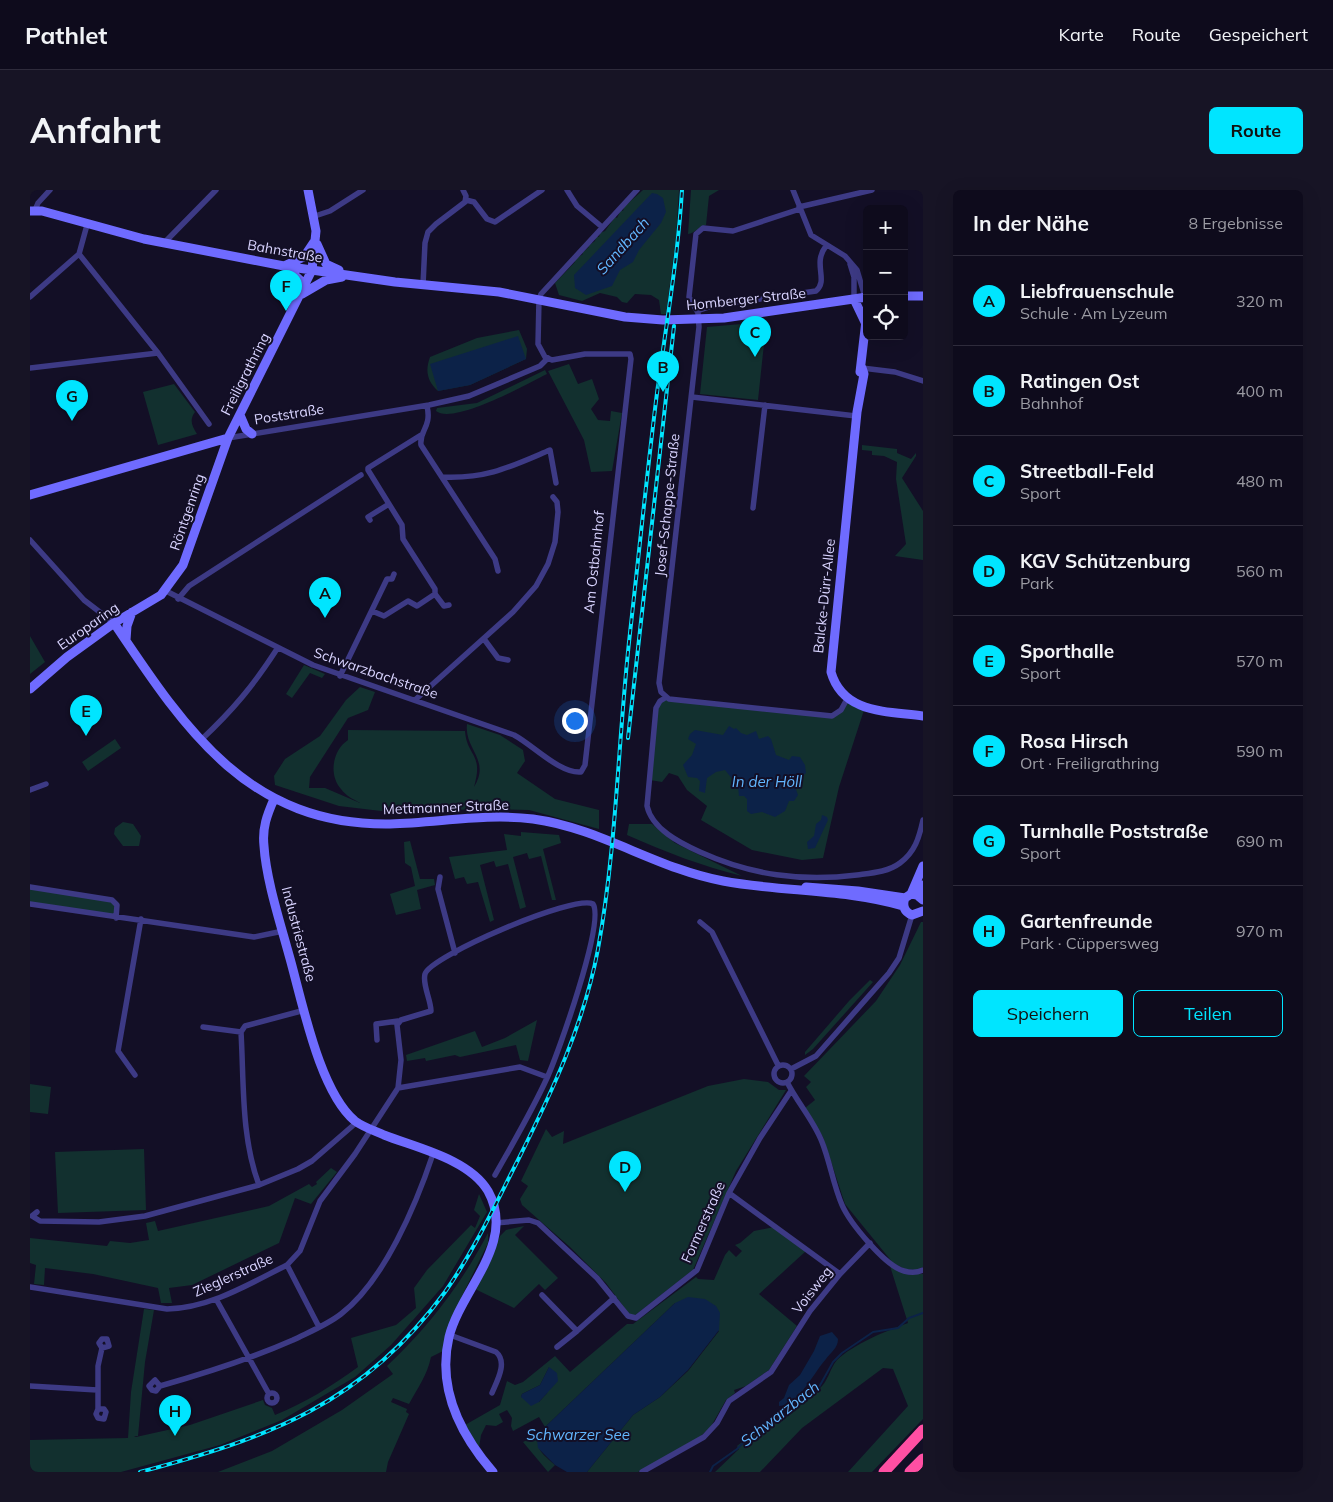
<!DOCTYPE html>
<html lang="de">
<meta charset="utf-8">
<style>
:root{--surface:#0e0b1c;--page:#171425;--text:#f1f3f6;--muted:#9b9ba3;--line:#2e2b3b;--accent:#00e5ff}
body{margin:0;font-family:Mulish,sans-serif;background:var(--page);color:var(--text)}
.controls{position:absolute;right:15px;top:15px;display:grid;overflow:hidden;border-radius:8px;box-shadow:0 5px 20px #0002}
.controls button{width:45px;height:45px;display:grid;place-items:center;padding:0;border:0;border-bottom:1px solid var(--line);background:var(--surface);color:var(--text);font:25px sans-serif}
.you{position:absolute;left:544px;top:530px;width:18px;height:18px;margin:-12px;border:4px solid #fff;border-radius:50%;background:#1a73e8;box-shadow:0 0 0 8px #1a73e833}
.badge{display:grid;place-items:center;width:32px;height:32px;border-radius:50%;background:var(--accent);color:#111;font-size:16px;font-weight:700}
.pin{position:absolute;translate:-50% -41px;filter:drop-shadow(0 1px 2px #0008)}
.pin::after{content:'';position:absolute;top:26px;width:18px;height:15px;background:inherit;clip-path:polygon(0 0,100% 0,50% 100%)}
.list{margin:0;padding:0;list-style:none}
h2{display:flex;justify-content:space-between;align-items:center;height:65px;margin:0;padding:0 20px;font-size:21px}
h2 small{font-size:16px;font-weight:400;color:var(--muted)}
.list li{display:grid;grid-template-columns:32px 1fr auto;gap:15px;align-items:center;box-sizing:border-box;height:90px;padding:0 20px;border-top:1px solid var(--line)}
.list b{display:block;font-size:19px;white-space:nowrap}
.list p{margin:0;font-size:16px;white-space:nowrap;color:var(--muted)}
.list em{font-size:16px;font-style:normal;color:var(--muted)}
.actions{display:flex;gap:10px;padding:15px 20px}
.actions a{flex:1;padding:11px 0;border:1px solid var(--accent);border-radius:8px;text-align:center;font-size:18px;color:var(--accent)}
.actions .main{background:var(--accent);color:#111}
.icon{flex:none;width:28px;height:28px;fill:none;stroke:currentColor;stroke-width:2;stroke-linecap:round;stroke-linejoin:round}
.map{position:relative;flex:none;width:893px;height:1282px;overflow:hidden;border-radius:8px}
header{display:flex;align-items:center;gap:30px;box-sizing:border-box;height:70px;padding:0 25px;background:var(--surface);border-bottom:1px solid var(--line)}
header strong{font-size:24px}
nav{display:flex;gap:28px;margin-inline-start:auto;font-size:18px}
.intro{display:flex;align-items:center;justify-content:space-between;box-sizing:border-box;height:120px;padding:0 30px}
h1{margin:0;font-size:35px}
.button{padding:12px 22px;border-radius:8px;background:var(--accent);color:#111;font-size:18px;font-weight:700}
main{display:flex;gap:30px;padding:0 30px}
aside{flex:1;background:var(--surface);border-radius:8px;box-shadow:0 5px 20px #0002}
.map>svg:first-child{display:block}
.green{fill:#12302f;fill-rule:evenodd}
.water{fill:#0c2248}
.lines{fill:none;stroke-linecap:round;stroke-linejoin:round}
.stream{stroke:#0c2248;stroke-width:2}
.street{stroke:#3d3a85;stroke-width:5.5}
.secondary{stroke:#6f6bff;stroke-width:9}
.highway{stroke:#ff4fa3;stroke-width:11}
.rail-casing{stroke:#00e5ff;stroke-width:4}
.rail{stroke:#130f26;stroke-width:2;stroke-dasharray:5.5;stroke-linecap:butt}
.labels{text-anchor:middle;stroke-width:4;stroke-linejoin:round;paint-order:stroke}
.street-label{font-size:14px;fill:#d9d4ff;stroke:#130f26}
.water-label{font-size:15px;font-style:italic;fill:#62b6ff;stroke:#130f26}
</style>
<header>
<strong>Pathlet</strong>
<nav><a>Karte</a><a>Route</a><a>Gespeichert</a></nav>
</header>
<div class="intro"><h1>Anfahrt</h1><a class="button">Route</a></div>
<main>
<div class="map">
<svg width="893" height="1282" viewBox="0 0 893 1282">
<rect width="100%" height="100%" fill="#130f26"/>
<path class="green" d="M613,0H649L646,48L636,124H631L629,110L621,105L605,104L597,113L592,112L587,107L570,103L552,111L529,105L525,93L545,72L544,70L553,64L552,63L559,57L558,56L565,51L566,46L569,47L570,43L575,41L585,27L587,28L591,20L593,21L594,17Z
M661,0H689L679,6L676,35C668,37 665,43 658,44Z
M723,133L736,135L728,210L670,204L677,137Z
M489,140L497,159L496,169L440,195L408,201C397,191 395,181 400,167L447,148Z
M539,174L548,194L562,189L569,209L561,219L568,230L580,231L581,221L592,223L582,281L561,282L554,250L518,181Z
M515,180L517,184C497,194 424,235 406,221L407,218L447,213Z
M144,194L165,222C159,230 162,236 167,244L128,255L113,202Z
M832,255L867,259V263L881,269L886,263V266L872,288L893,321V370L865,366L876,354L866,289L867,272L854,266L842,265V261L832,260Z
M0,446L15,472L0,484Z
M274,475L295,484L292,488L280,483L262,508L256,504Z
M330,497L345,502L338,520L318,528L280,587L279,598H295L330,613C323,609 316,606 311,599C298,584 303,560 318,550V540L435,541C437,567 454,563 444,597C461,569 434,560 437,534L470,545L493,560L495,571L487,583L525,609L569,620V639L499,620L446,619L368,623L309,616L245,595L244,586L255,569L290,546L316,510Z
M635,508L806,525L817,509L835,517L809,597L793,668L772,670L722,660L671,630L677,616L657,600L648,586L639,583L632,592L620,590L626,518Z
M85,549L91,558L58,581L52,572Z
M93,632L103,634L111,646L109,656H93L84,644L85,638Z
M599,634H622L645,653L712,686C671,676 636,662 597,645Z
M491,642L529,645L531,653L513,659L526,710H522L511,666L499,669L497,663L483,667L496,717L490,719L478,674L466,677L464,671L450,675L464,730L460,732L448,692L437,694L434,687L425,689L419,667L477,660L474,644L491,646Z
M380,651L390,689H404L405,695L387,700L391,719L366,725L360,704L385,696L381,677L375,673L374,652Z
M0,696L85,712L86,728L0,714Z
M891,732H893V1077L886,1080L875,1079L863,1073L815,1014L793,947L775,918L785,910L776,897L781,892L774,886L846,811L870,775Z
M840,790L843,792L783,859L775,865V862L819,811Z
M507,830L498,871L490,870L486,855L430,867L425,865L396,871L395,868L377,871L376,865L445,841L452,857L475,848Z
M714,889L738,892L749,900H756L706,981L663,1080L604,1126L600,1125L576,1093L540,1057L492,1015L490,1009L498,996L491,991L516,939L522,947L534,941L533,954L678,896Z
M0,894L21,897L18,924L0,922Z
M114,959L116,1020L28,1023L25,962Z
M301,978L307,982L281,1014L265,1008L249,1053L162,1095L139,1098L142,1113H131L128,1098L63,1084L15,1078L14,1095L4,1094L6,1075L0,1073V1048L77,1056L80,1051L100,1053L119,1050L116,1033L125,1031L128,1041L239,1016L279,994L282,997L287,994L286,992Z
M449,1004L457,1022L413,1096L361,1155L325,1187L252,1230L190,1255L91,1282H0V1250L98,1248L101,1202L114,1119L124,1120L115,1172L108,1246H104L106,1247L160,1235L233,1210L235,1215L242,1218L245,1225C275,1213 302,1196 328,1177L321,1148L366,1135L386,1118L384,1098L397,1080L441,1035L445,1038L450,1026L444,1020Z
M494,1036L485,1045L528,1088L515,1100L509,1094L484,1118L445,1099L470,1046L476,1040Z
M744,1037L776,1061L729,1104L767,1136L739,1180L716,1196L704,1200L705,1203L696,1210L680,1238L667,1249L608,1282H557L603,1225L630,1207L658,1181L689,1141L645,1113L515,1237L509,1227L483,1241L481,1236L482,1228L477,1220L469,1224L473,1232L466,1236L456,1235L451,1245L449,1258L435,1235L470,1215L477,1191L485,1195L493,1192L525,1166L540,1182L597,1134H603L666,1087L668,1089L684,1090L695,1065L699,1060L706,1067L712,1061L705,1055L710,1053L724,1041ZM519,1177L517,1203L509,1212L491,1207L492,1204L510,1195Z
M458,1043V1053L432,1106L413,1161L401,1167C397,1186 388,1197 379,1214L363,1208L361,1212L377,1219L376,1222L379,1224L358,1272L356,1282H188L242,1261L312,1220L363,1184L357,1176C400,1135 430,1096 458,1043Z
M860,1076L878,1084H893V1229L842,1282H818L878,1216L863,1179L853,1178L772,1238L730,1282H685L709,1259L707,1256C733,1235 763,1220 789,1199C798,1192 800,1178 807,1170C822,1155 858,1140 878,1133Z
M511,1244C502,1258 515,1266 525,1275L518,1282L493,1252Z"/>
<path class="water" d="M622,3L627,4L633,8L636,22L631,33L609,60L603,72L590,80L582,96L556,105L545,98L544,85Z
M488,146L496,169L440,195L408,201L400,174Z
M699,536L704,539L706,538L711,543L717,545L726,541L729,549L738,546L741,549L746,565L759,570L762,566L770,567L775,575L776,583L764,594L768,605L764,611H759L755,621L745,627L732,622L721,624L717,621V609L714,606H709L708,596L695,580L686,582L677,588L675,603L669,601L670,591L667,588L658,587L653,575L662,565L666,554L658,549L660,544L665,540L693,545Z
M792,625L797,627L798,630L785,658L778,659L777,652L784,646L786,634L791,630Z
M658,1107L675,1109L686,1116L690,1123L689,1140L658,1180L630,1207L603,1225L557,1282H537L525,1275L508,1258L507,1250L515,1237L645,1113Z
M802,1142L808,1149C808,1158 801,1162 796,1169C784,1182 769,1215 749,1216V1212L754,1208L759,1195L770,1185L784,1161L790,1146Z
M519,1177L527,1183L528,1191L509,1212L501,1216L491,1207L492,1204L510,1195Z"/>
<g class="lines">
<path class="stream" d="M680,1282L683,1276L707,1259L729,1237L789,1197L803,1172L812,1163L843,1142L868,1138L879,1128L893,1123"/>
<path class="street" d="M537,0L547,16L572,37
M763,0L781,45L815,66L827,80L835,107
M436,10L444,12L457,29L465,32L512,0
M769,17L842,0
M770,19L703,41L673,38L666,44L659,107L668,123L669,137L629,493L631,502L639,509L802,526L811,520L817,509
M5,20L8,13L20,0
M285,26L300,21L333,0
M134,53L186,0
M49,64L128,163L179,234
M820,74L824,87V109
M393,95L395,53L398,42L406,34L435,12L436,6L433,0
M0,107L49,64L57,35
M667,121L682,116L786,101C799,90 782,74 796,56
M0,178L128,163
M832,178L865,182L893,191
M662,207L826,226
M397,216C402,238 389,240 391,255L465,369L468,381
M391,245L338,278V280L372,335L373,349L405,399V404L414,416L419,415
M198,248L399,215L439,206L510,176L518,168
M412,287C457,289 480,277 520,260L526,293
M723,318L735,215
M340,330L338,327L359,314
M0,350L54,410L84,433
M134,400L283,475L484,545C503,555 530,584 551,582L555,575L601,169L600,164H555L522,170L515,167L508,154L509,109L511,104L607,0
M148,409L159,396L331,285
M342,421L354,426L378,411L387,416L405,404
M454,449L468,468L478,470
M310,486L357,389H362L364,384
M635,508L630,511L626,518L617,616C622,639 650,653 670,662C721,685 771,692 827,685C842,683 858,682 870,673C885,662 889,648 893,630
M385,510L483,422L506,396L518,374L525,352L528,322L527,312L523,307
M171,550C203,520 223,496 247,459
M0,600L16,594
M410,687L408,699L425,763
M0,697L82,710L87,715L86,728
M0,714L224,747L253,741
M670,732L682,742L748,875
M173,837L211,842
M347,850L346,834L368,831
M744 884a9 9 0 1 1 18 0a9 9 0 1 1-18 0Z
M761,879L786,866L859,783L869,768L882,725
M105,885L88,861L111,729
M757,892C767,912 784,931 792,952C800,972 803,994 812,1015C820,1033 855,1076 874,1081C881,1083 887,1083 893,1080
M368,898L371,870L367,835L371,830L401,821C401,810 392,794 395,784C400,766 545,704 563,714C575,732 528,864 517,888C502,921 483,953 465,985
M229,995C211,947 214,893 211,842L215,836L275,820
M699,1003L810,1084
M7,1022L2,1026L10,1031L69,1032L115,1026L229,995L268,979L282,971L327,932
M465,1033L499,1030L508,1033L567,1088L598,1126L606,1128L667,1080L699,1003L730,948L761,901
M257,1075L289,1137
M0,1097L137,1119C180,1118 219,1094 257,1075L270,1061L290,1011L325,964L368,898L490,877L517,887
M512,1105L547,1141L584,1108
M186,1109L239,1204
M420,1145L466,1162C478,1172 467,1191 462,1203
M527,1157L547,1141
M0,1196L67,1200
M130,1196L125,1190L119,1196L122,1200L126,1201L130,1196C176,1183 220,1169 263,1150C279,1142 297,1135 311,1124C354,1091 386,1015 403,964
M237 1208a5 5 0 1 1 10 0a5 5 0 1 1-10 0Z
M68,1219H74L76,1222L74,1229L68,1228L66,1224L68,1219V1176L72,1158L69,1153L72,1149H77L79,1156L72,1158
M612,1282L674,1247L687,1233L699,1211L741,1182L780,1121L810,1084L840,1053"/>
<path class="secondary" d="M0,21H12L114,49L254,76L365,92L469,102L595,127L633,130L694,128L837,107
M287,54L296,74L309,80
M256,75L274,67L284,52
M256,77L270,90L272,102
M272,104L296,90L312,87
M874,106H893
M824,109L835,132
M832,178L834,184L827,222L801,482C813,524 857,521 893,526
M830,182L837,122
M210,225L216,239L222,244
M0,305L198,248
M84,433C155,539 218,636 360,634C408,633 455,623 503,629C570,638 627,679 693,691C752,702 815,699 873,716
M96,450L97,436L102,422
M0,499L37,467L84,433L131,405L153,375L198,248L282,80L286,41L278,0
M244,609C237,625 232,638 234,656C236,689 250,732 259,765C272,810 289,901 325,931C333,937 345,941 354,945C387,958 439,969 458,1001C487,1053 431,1099 419,1147C407,1198 430,1244 463,1282
M776,697L828,701L875,708
M881,704L893,676
M891,707L893,695
M893,710L887,705L881,704L875,708C872,716 874,722 882,725L893,721"/>
<path class="highway" d="M854,1282L893,1240
M880,1282L893,1269"/>
<g class="rail-casing">
<path id="rail" d="M598,548L644,136
M110,1282C238,1248 333,1214 415,1102C444,1061 465,1015 488,970C522,902 554,834 568,759C587,655 588,548 600,443C609,363 617,283 627,203C636,135 648,68 652,0"/>
</g>
<use href="#rail" class="rail"/>
</g>
<g class="labels">
<g class="street-label">
<text transform="translate(255 61) rotate(10)" y="5">Bahnstraße</text>
<text transform="translate(716 109) rotate(-6)" y="5">Homberger Straße</text>
<text transform="translate(215 184) rotate(-63)" y="5">Freiligrathring</text>
<text transform="translate(259 224) rotate(-9)" y="5">Poststraße</text>
<text transform="translate(637 315) rotate(-84)" y="5">Josef-Schappe-Straße</text>
<text transform="translate(157 322) rotate(-71)" y="5">Röntgenring</text>
<text transform="translate(564 372) rotate(-84)" y="5">Am Ostbahnhof</text>
<text transform="translate(794 406) rotate(-84)" y="5">Balcke-Dürr-Allee</text>
<text transform="translate(58 436) rotate(-35)" y="5">Europaring</text>
<text transform="translate(346 483) rotate(19)" y="5">Schwarzbachstraße</text>
<text transform="translate(416 617) rotate(-2)" y="5">Mettmanner Straße</text>
<text transform="translate(269 744) rotate(75)" y="5">Industriestraße</text>
<text transform="translate(673 1032) rotate(-66)" y="5">Formerstraße</text>
<text transform="translate(203 1085) rotate(-24)" y="5">Zieglerstraße</text>
<text transform="translate(782 1100) rotate(-52)" y="5">Voisweg</text>
</g>
<g class="water-label">
<text transform="translate(593 56) rotate(-48)" y="5">Sandbach</text>
<text x="737" y="597">In der Höll</text>
<text transform="translate(750 1224) rotate(-38)" y="5">Schwarzbach</text>
<text x="548" y="1250">Schwarzer See</text>
</g>
</g>
</svg>
<div class="controls">
<button>+</button>
<button>−</button>
<button><svg class="icon" aria-label="locate" viewBox="0 0 24 24"><circle cx="12" cy="12" r="6"/><path d="M12 2v4M12 18v4M2 12h4M18 12h4"/></svg></button>
</div>
<div class="you"></div>
<div class="pin badge" style="left:295px;top:428px">A</div>
<div class="pin badge" style="left:633px;top:202px">B</div>
<div class="pin badge" style="left:725px;top:167px">C</div>
<div class="pin badge" style="left:595px;top:1002px">D</div>
<div class="pin badge" style="left:56px;top:546px">E</div>
<div class="pin badge" style="left:256px;top:121px">F</div>
<div class="pin badge" style="left:42px;top:231px">G</div>
<div class="pin badge" style="left:145px;top:1246px">H</div>
</div>
<aside>
<h2>In der Nähe<small>8 Ergebnisse</small></h2>
<ul class="list">
<li><span class="badge">A</span><div><b>Liebfrauenschule</b><p>Schule · Am Lyzeum</p></div><em>320 m</em></li>
<li><span class="badge">B</span><div><b>Ratingen Ost</b><p>Bahnhof</p></div><em>400 m</em></li>
<li><span class="badge">C</span><div><b>Streetball-Feld</b><p>Sport</p></div><em>480 m</em></li>
<li><span class="badge">D</span><div><b>KGV Schützenburg</b><p>Park</p></div><em>560 m</em></li>
<li><span class="badge">E</span><div><b>Sporthalle</b><p>Sport</p></div><em>570 m</em></li>
<li><span class="badge">F</span><div><b>Rosa Hirsch</b><p>Ort · Freiligrathring</p></div><em>590 m</em></li>
<li><span class="badge">G</span><div><b>Turnhalle Poststraße</b><p>Sport</p></div><em>690 m</em></li>
<li><span class="badge">H</span><div><b>Gartenfreunde</b><p>Park · Cüppersweg</p></div><em>970 m</em></li>
</ul>
<div class="actions"><a class="main">Speichern</a><a>Teilen</a></div>
</aside>
</main>
